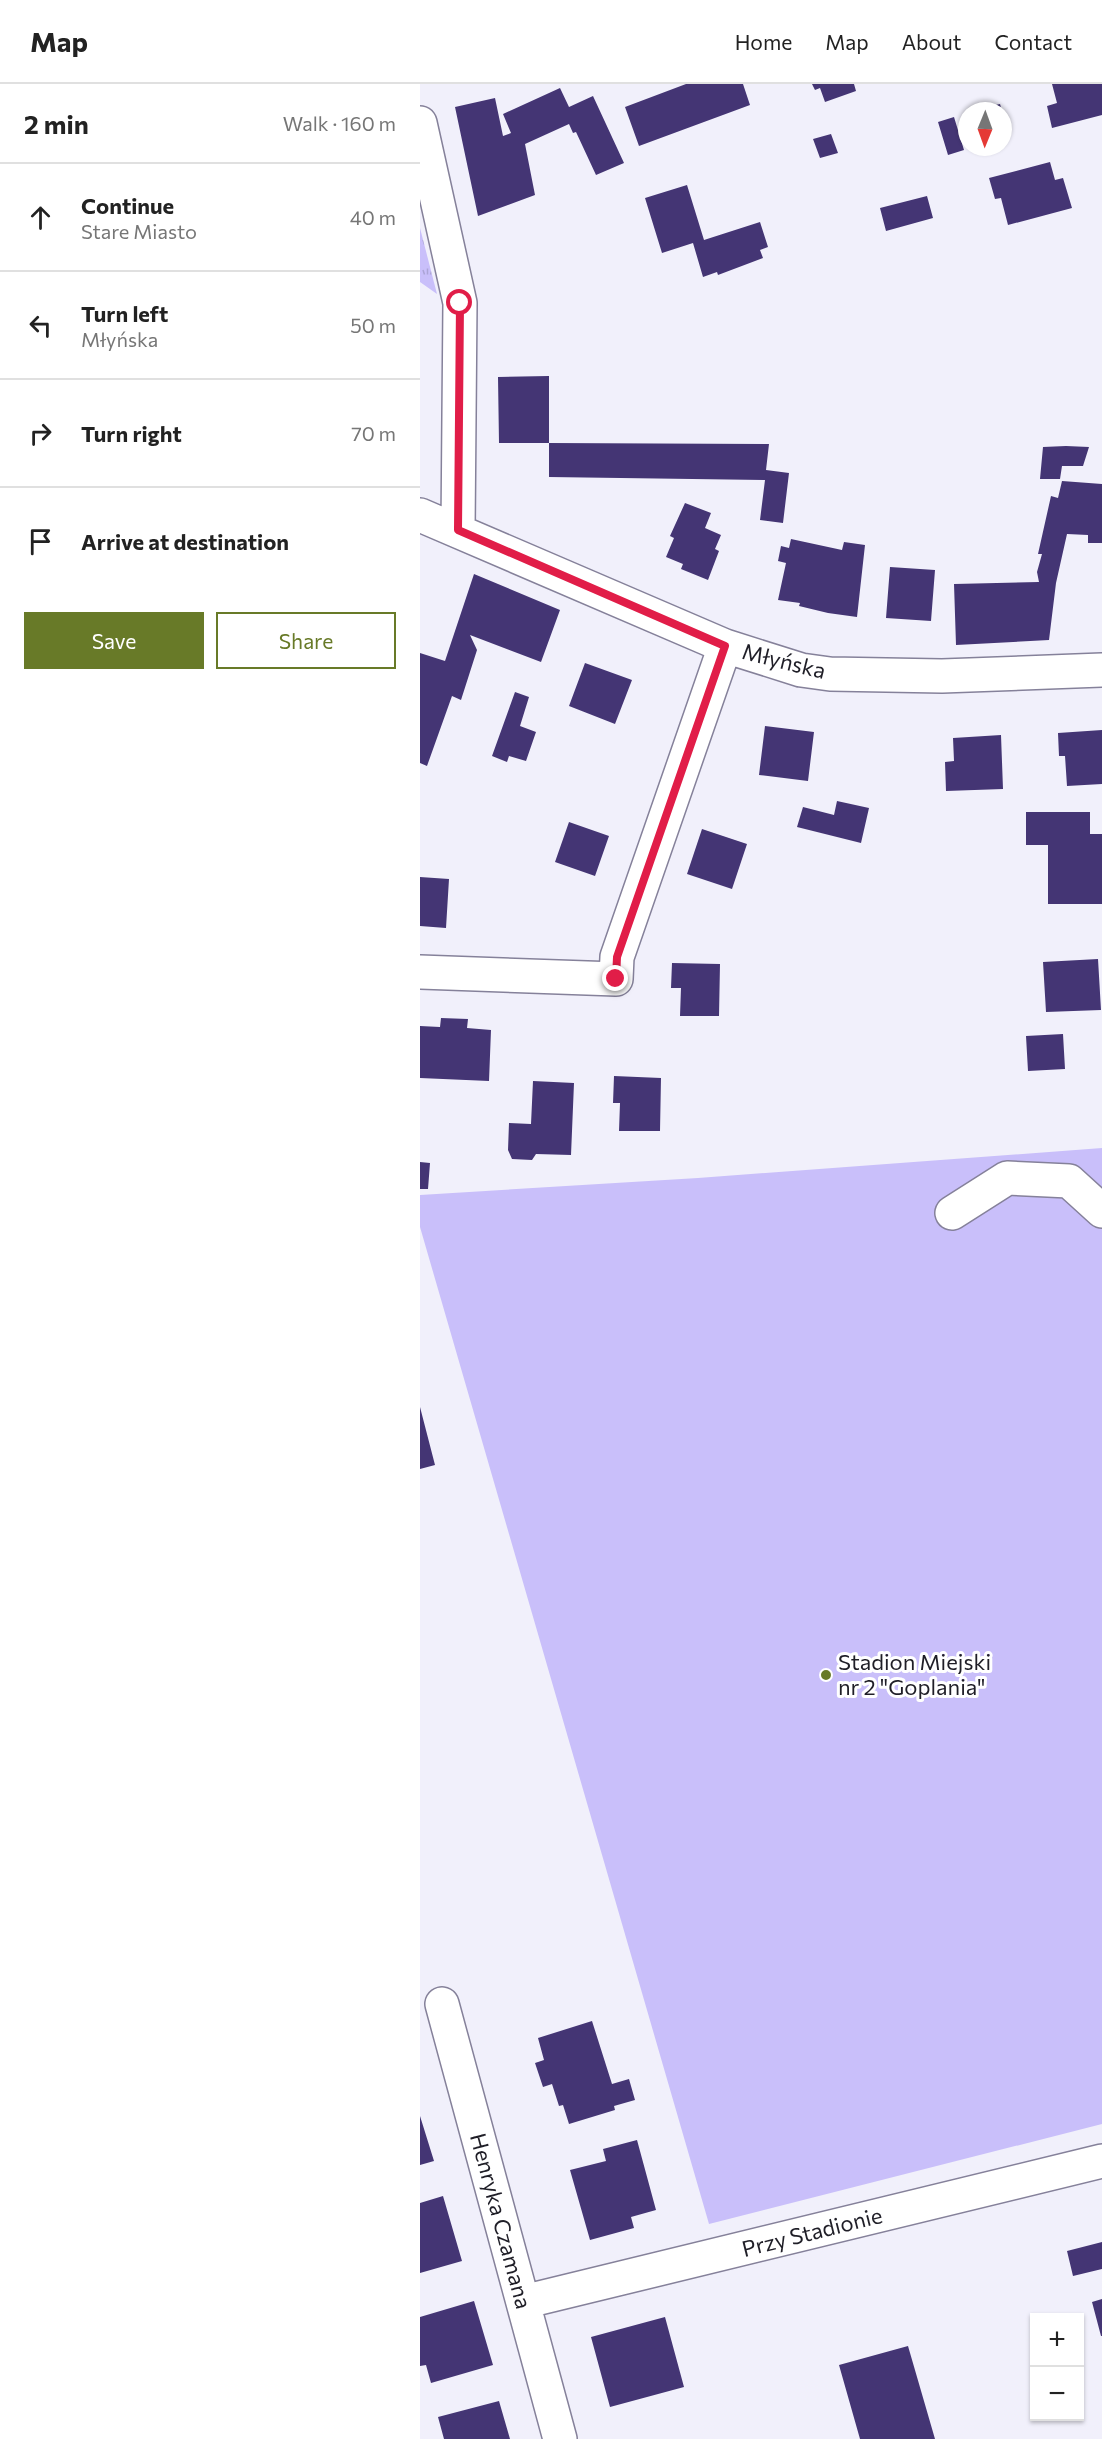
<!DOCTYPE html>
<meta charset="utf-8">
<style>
:root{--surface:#fff;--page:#f6f6f6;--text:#222;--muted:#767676;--line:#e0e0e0;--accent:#687a28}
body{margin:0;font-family:Commissioner,sans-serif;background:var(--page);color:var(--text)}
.controls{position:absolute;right:18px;bottom:18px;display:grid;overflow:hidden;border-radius:0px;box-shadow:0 2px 4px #0004}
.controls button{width:54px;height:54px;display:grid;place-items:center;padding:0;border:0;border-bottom:2px solid var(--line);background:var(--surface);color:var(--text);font:30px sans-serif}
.compass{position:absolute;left:538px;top:18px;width:54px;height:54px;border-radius:50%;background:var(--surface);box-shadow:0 2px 4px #0004;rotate:181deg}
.stop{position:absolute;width:18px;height:18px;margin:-14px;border:4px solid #e11d48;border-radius:50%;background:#fff}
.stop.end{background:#e11d48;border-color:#fff;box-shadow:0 2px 6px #0008}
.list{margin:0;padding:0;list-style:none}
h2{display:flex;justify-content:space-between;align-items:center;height:78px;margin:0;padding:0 24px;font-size:26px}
h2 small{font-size:20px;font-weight:400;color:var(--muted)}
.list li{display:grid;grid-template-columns:39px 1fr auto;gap:18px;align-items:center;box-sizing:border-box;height:108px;padding:0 24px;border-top:2px solid var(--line)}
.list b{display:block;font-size:22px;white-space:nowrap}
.list p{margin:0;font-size:20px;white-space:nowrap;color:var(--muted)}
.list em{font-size:20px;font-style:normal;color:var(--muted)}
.actions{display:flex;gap:12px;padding:18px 24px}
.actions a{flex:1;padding:14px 0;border:2px solid var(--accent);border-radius:0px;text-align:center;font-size:21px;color:var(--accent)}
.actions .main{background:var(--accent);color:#fff}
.icon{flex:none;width:33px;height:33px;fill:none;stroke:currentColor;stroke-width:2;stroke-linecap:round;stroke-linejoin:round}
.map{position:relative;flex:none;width:682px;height:2355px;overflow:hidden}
header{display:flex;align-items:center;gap:36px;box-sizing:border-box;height:84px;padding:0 30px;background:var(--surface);border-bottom:2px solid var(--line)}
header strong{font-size:28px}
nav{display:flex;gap:33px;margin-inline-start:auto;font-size:21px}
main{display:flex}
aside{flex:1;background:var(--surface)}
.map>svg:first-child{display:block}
.grass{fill:url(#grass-tufts)}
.garden{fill:#c9bffa}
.building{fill:#443574}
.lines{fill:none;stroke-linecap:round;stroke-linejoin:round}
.minor-casing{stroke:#85819a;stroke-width:36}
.minor{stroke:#fff;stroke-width:33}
.route{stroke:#e11d48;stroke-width:8}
.poi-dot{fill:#687a28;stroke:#fff;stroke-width:2}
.labels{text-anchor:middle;stroke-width:6;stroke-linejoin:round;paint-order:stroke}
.street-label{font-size:22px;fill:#1f1e27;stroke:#fff}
.poi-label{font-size:22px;fill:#1f1e27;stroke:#fff;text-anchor:start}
</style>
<header>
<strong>Map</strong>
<nav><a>Home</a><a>Map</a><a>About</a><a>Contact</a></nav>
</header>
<main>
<aside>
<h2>2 min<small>Walk · 160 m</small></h2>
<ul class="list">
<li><svg class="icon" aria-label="ahead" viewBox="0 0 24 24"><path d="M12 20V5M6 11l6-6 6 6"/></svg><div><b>Continue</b><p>Stare Miasto</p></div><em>40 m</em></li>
<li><svg class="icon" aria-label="left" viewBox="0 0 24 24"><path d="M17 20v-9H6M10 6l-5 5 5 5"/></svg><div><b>Turn left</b><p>Młyńska</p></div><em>50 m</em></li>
<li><svg class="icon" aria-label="right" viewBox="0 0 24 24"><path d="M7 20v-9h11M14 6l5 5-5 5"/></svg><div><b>Turn right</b></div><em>70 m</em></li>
<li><svg class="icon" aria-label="arrive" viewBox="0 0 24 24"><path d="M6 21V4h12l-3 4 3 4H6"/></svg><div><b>Arrive at destination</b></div></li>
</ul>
<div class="actions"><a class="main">Save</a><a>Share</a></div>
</aside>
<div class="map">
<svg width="682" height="2355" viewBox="0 0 682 2355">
<defs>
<pattern id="grass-tufts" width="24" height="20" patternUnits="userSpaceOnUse" patternTransform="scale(1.5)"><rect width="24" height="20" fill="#c9bffa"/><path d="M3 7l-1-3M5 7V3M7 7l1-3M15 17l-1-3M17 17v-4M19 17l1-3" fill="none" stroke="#aca4d6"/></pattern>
</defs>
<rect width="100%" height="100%" fill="#f1f0fb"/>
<path class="grass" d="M0,144L17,210L0,198Z"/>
<path class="garden" d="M682,1064V2040L289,2140L0,1143V1111L278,1094Z"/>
<path class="building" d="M266,0H323L330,21L219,62L205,23Z
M392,0H434L436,7L405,18L400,4L395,6Z
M632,0H682V31L632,44L627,22L637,19Z
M140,4L149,23L173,12L204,79L176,91L156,48L153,49L149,40L105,60L115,111L58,132L35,23L75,14L83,52L91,49L83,30Z
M580,20L582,27H568L567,23Z
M534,33L544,66L528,71L518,38Z
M583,35L588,53L583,55Z
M411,50L418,69L400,74L393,55Z
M630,78L635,96L643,94L652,124L588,141L581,114L575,115L569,94Z
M267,101L284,156L340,138L348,163L340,166L343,174L298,191L297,188L283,193L273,159L242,169L225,114Z
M507,112L513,134L466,147L460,124Z
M129,292V359H79L78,293Z
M129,359L349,360L346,386L369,389L363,439L340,436L345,396L129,393Z
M623,363L646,362L669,363L663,382H642L640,395H620Z
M642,397L682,400V459H668V451L647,450L636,499L629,556L536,561L534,500L619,498L617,488L622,470H618L631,412L638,414Z
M265,419L291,429L285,444L301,451L295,465L299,467L288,496L261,485L263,480L246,473L254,454L250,452Z
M371,455L422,466L424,458L445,461L437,533L408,529L379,522L380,519L358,516L366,479L358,477L361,462L369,464Z
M470,483L515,486L511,537L466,534Z
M54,490L140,526L121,578L50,551L57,566L41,616L32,612L7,682L0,679V569L25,577Z
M165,579L212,596L195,640L149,622Z
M95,608L109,613L100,642L116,648L106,677L89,672L87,678L72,672Z
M345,642L394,648L388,697L339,691Z
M682,646V700L647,702L645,672H639L638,649Z
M581,651L583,705L526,707L525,678L534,677L533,654Z
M417,717L449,724L441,759L377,743L383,723L414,731Z
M606,728H670V750H682V820H628V761H606Z
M149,738L189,752L175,792L135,778Z
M282,745L327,760L312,805L267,790Z
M0,793L29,795L26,844L0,842Z
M678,875L681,926L626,928L623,878Z
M252,879L300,880L299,932H260L261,904H251Z
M21,934L48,935L47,944L71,946L69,997L0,994V942L20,943Z
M643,950L645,985L608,987L606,952Z
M194,992L241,994L240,1047H199L200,1019H193Z
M113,997L154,999L151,1071L116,1070L112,1076L92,1075L88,1066L89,1039L111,1040Z
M0,1078L10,1079L8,1105H0Z
M0,1323L15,1381L0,1385Z
M172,1937L192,2000L209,1995L215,2016L194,2022L195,2026L149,2040L143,2021L139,2022L132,2000L123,2003L115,1979L124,1976L118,1954Z
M0,2032L14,2077L0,2081Z
M217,2056L236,2126L211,2133L214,2144L170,2156L150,2086L186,2077L183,2065Z
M23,2112L42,2177L0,2189V2119Z
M682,2158V2185L653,2192L647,2167Z
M682,2215V2252H681L672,2218Z
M54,2217L73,2281L11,2299L6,2281L0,2282V2233Z
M245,2233L264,2303L190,2323L171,2253Z
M488,2262L515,2355H440L419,2281Z
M79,2317L90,2355H24L18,2333Z"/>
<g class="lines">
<g class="minor-casing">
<path id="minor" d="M0,39L40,219L38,446
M0,431L305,562L381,586L410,590L522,592L682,586
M0,888L196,895L197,873L305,562
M532,1129L587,1094L649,1097L682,1127
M22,1920L140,2355
M103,2218L682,2077"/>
</g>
<use href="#minor" class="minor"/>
</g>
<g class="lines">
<path class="route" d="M40,219L38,446L305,562L197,873L196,895"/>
</g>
<circle class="poi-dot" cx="406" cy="1591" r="6"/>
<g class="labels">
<g class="street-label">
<text transform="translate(364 577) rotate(14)" y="8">Młyńska</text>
<text transform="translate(81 2137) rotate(75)" y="8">Henryka Czamana</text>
<text transform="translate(392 2148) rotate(-14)" y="8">Przy Stadionie</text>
</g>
<g class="poi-label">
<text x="418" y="1586">Stadion Miejski<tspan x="418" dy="25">nr 2 "Goplania"</tspan></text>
</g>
</g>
</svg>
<div class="controls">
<button>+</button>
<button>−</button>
</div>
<svg class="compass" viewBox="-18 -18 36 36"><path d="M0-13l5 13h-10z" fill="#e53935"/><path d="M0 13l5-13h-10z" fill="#767676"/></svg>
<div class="stop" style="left:40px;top:219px"></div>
<div class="stop end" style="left:196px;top:895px"></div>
</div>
</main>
